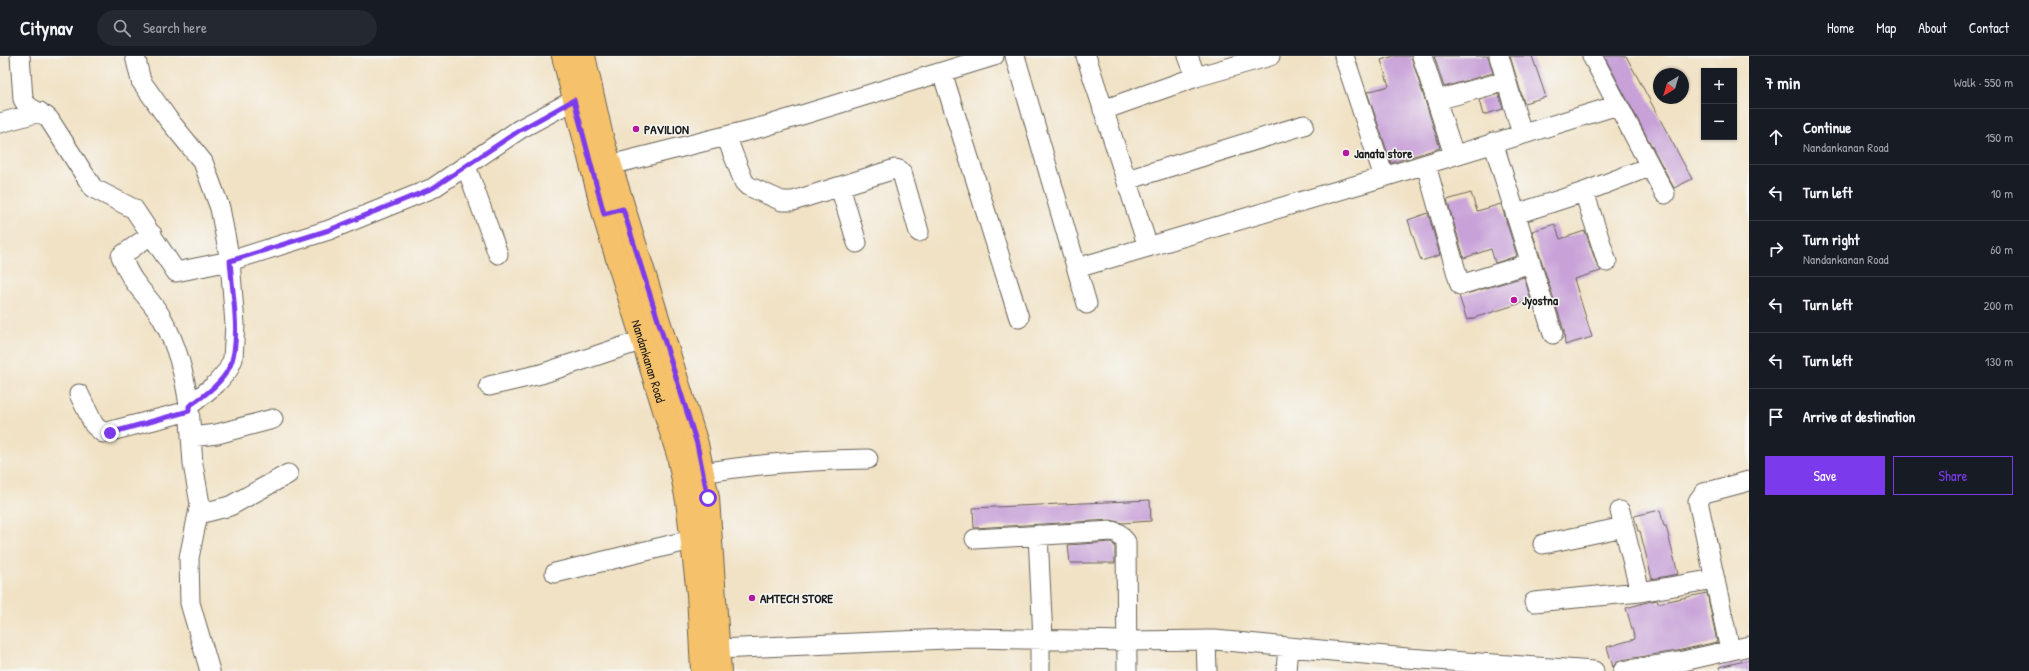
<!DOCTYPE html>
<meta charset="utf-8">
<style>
:root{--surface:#171b24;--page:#242831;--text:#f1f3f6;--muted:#9ea1a6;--line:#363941;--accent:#7c3aed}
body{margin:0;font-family:"Patrick Hand",sans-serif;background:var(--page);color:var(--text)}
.controls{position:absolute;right:12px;top:12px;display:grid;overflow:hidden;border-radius:0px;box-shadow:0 1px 3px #0004}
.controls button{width:36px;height:36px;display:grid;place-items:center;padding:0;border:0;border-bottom:1px solid var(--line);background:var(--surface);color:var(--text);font:20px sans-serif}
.compass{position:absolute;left:1653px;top:12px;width:36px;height:36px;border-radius:50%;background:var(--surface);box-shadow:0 1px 3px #0004;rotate:218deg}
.stop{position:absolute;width:12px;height:12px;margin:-9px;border:3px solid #7c3aed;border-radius:50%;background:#fff}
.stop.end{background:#7c3aed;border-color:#fff;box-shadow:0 1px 4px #0008}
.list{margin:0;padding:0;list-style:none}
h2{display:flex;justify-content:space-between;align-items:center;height:52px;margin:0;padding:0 16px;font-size:17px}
h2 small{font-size:13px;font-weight:400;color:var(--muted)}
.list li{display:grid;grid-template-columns:26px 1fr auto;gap:12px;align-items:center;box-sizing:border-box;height:56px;padding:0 16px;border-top:1px solid var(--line)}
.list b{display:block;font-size:15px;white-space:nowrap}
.list p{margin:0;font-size:13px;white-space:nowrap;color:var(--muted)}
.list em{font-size:13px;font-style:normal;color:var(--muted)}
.actions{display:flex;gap:8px;padding:12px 16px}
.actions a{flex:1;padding:9px 0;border:1px solid var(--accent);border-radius:0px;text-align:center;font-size:14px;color:var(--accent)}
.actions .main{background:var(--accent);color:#fff}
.icon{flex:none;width:22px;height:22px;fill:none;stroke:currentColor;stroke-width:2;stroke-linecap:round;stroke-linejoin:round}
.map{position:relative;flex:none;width:1749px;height:615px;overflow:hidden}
header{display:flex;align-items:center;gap:24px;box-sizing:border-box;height:56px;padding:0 20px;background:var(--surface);border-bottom:1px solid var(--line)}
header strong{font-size:19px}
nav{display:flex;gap:22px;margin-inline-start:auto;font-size:14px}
.search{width:280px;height:36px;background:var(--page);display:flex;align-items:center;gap:10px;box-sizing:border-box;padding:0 14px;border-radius:22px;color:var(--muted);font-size:15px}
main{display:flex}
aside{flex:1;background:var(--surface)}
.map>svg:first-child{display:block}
.building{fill:#c8a1d8}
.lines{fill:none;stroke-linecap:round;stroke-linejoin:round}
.minor-casing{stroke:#676157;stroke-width:21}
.major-casing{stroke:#676157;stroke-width:24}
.minor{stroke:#fff;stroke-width:19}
.major{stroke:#f5c16b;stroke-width:22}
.route{stroke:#7c3aed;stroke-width:5}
.poi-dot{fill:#b5179e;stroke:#f6f6f2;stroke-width:1.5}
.labels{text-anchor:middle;stroke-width:3;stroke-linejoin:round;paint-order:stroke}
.poi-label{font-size:13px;font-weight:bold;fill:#1c1c1c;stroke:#f6f6f2;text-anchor:start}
.street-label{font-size:13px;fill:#1c1c1c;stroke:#f6f6f2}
</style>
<header>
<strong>Citynav</strong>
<div class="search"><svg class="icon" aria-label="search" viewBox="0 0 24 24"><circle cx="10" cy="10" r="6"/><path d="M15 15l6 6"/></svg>Search here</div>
<nav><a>Home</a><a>Map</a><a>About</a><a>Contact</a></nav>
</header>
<main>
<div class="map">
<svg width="1749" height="615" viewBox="0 0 1749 615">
<rect width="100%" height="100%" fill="#f6f6f2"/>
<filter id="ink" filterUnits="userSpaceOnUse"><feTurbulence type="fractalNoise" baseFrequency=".025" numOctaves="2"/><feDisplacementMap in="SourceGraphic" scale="8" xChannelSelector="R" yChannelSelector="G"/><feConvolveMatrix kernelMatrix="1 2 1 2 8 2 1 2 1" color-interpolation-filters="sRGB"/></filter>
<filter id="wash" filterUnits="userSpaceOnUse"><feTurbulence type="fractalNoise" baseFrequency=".012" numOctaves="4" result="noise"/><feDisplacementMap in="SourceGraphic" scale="16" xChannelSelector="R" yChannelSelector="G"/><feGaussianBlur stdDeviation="0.9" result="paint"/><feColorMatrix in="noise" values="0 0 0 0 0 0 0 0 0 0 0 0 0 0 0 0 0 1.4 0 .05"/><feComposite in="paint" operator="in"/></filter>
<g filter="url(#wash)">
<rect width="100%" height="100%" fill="#f1e2c5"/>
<g id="blocks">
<path class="building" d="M1394,0H1411L1440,92L1391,107L1367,36L1389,30L1381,4Z
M1434,0H1488L1493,17L1444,31Z
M1510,0H1532L1546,41L1524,47Z
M1604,0H1626L1692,123L1674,132Z
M1499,38L1503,53L1483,59L1479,44Z
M1471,137L1477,155L1501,148L1517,200L1495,207L1491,193L1464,202L1447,144Z
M1428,157L1440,199L1421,205L1408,164Z
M1555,168L1560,183L1585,175L1597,209L1601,215L1574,223L1592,281L1565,289L1564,275L1532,175Z
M1524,221L1531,244L1467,264L1459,240Z
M1150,444L1151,465L1122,467L1111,464L974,472L973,452Z
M1660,454L1664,470H1666L1678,518L1652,523L1640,475H1638L1634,460Z
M1111,486L1115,490V507H1070L1068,489Z
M1707,537L1717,586L1677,595L1621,604L1616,607L1613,611L1607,591L1635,583L1626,552L1651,545L1657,544L1658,547Z
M1749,604V615H1720L1719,611Z"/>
</g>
</g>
<g filter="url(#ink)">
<use href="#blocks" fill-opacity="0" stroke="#676157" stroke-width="1"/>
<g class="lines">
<g class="minor-casing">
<path id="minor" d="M20,0L23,43C29,56 41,54 49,63L93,132L134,153L176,216L230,205L329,174L433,132L520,73L574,44
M135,0L141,25L168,63L203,106L220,152L230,205L235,268L233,303L228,314L216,328L189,350L193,408L200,448L189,502L190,547L210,615
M1015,0L1087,248
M1086,0L1148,191
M1188,0L1196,21
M1344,0L1384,121
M1422,0L1454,99
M1499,0L1522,78
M1592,0L1665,138
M942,16L1019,262
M1437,44L1506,25
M1103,54L1196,21L1270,0
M0,67L40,56
M726,80L744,126L748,130L782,145H793L895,113L899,114L902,117L919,176
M1493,86L1553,278
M610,109L766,70L994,0
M1426,109L1460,229L1531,207
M466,110L498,198
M1127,124L1304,69
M840,131L857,187
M1584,136L1607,206
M1516,158L1584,136L1649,111
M152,178L121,200C125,208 128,217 134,225C143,238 155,249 163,264C178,292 185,320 189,350
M1077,212L1384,121L1618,49
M489,330L541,318L643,284
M79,338L94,369L103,377L189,355
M191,381L217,378L273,363
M703,417C759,407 812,404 868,403
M1620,455L1640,536
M199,458L230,450L288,418
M1038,479L1043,583
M975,483L1112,475L1118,477L1126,486L1127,615
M1543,488L1624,471
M555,517L691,484
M1534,546L1640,536L1715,523
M1206,584L1207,615
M719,593L969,582L1126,585L1215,584L1407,602L1594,615
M1730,594L1698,445L1704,437L1749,425
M1040,615V583
M1286,615L1288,591
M1623,615L1679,606L1749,590"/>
</g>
<g class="major-casing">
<g id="major">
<path id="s1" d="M563,0L606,167L678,399L687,445L698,538L702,615"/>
<path d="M584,0L602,81L697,388L708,442L720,615"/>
</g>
</g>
<use href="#minor" class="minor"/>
<use href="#major" class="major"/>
</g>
</g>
<g class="lines" filter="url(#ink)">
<path class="route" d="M110,377L189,355V350C203,341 221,328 229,312C242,287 232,234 230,205L329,174L433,132L520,74L574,44L604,158L623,153L697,388L708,442"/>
</g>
<g class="poi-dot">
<circle cx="636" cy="73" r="4"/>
<circle cx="1346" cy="97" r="4"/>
<circle cx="1514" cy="244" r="4"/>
<circle cx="752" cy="542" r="4"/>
</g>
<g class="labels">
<g class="poi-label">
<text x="644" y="78">PAVILION</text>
<text x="1354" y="102">Janata store</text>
<text x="1522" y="249">Jyostna</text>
<text x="760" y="547">AMTECH STORE</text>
</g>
<g class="street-label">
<text dy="5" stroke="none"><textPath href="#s1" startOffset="317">Nandankanan Road</textPath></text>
</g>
</g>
</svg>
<div class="controls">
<button>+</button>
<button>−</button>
</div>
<svg class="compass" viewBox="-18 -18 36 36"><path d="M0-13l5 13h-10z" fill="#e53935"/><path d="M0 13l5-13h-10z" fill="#9ea1a6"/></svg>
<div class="stop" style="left:708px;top:442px"></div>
<div class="stop end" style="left:110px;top:377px"></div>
</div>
<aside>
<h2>7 min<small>Walk · 550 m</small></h2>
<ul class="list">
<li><svg class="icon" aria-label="ahead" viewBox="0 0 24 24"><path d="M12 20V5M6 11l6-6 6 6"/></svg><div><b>Continue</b><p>Nandankanan Road</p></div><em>150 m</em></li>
<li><svg class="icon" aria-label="left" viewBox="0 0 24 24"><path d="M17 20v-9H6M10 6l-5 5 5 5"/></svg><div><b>Turn left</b></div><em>10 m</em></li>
<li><svg class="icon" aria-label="right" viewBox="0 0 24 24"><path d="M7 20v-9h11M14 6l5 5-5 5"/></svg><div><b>Turn right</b><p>Nandankanan Road</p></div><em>60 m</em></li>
<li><svg class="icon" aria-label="left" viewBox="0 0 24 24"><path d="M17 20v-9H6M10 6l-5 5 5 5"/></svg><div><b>Turn left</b></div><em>200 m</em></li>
<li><svg class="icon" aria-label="left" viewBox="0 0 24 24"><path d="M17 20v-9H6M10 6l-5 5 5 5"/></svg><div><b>Turn left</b></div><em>130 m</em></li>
<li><svg class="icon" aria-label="arrive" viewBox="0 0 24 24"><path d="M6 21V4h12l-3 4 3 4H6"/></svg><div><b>Arrive at destination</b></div></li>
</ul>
<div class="actions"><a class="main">Save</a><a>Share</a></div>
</aside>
</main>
